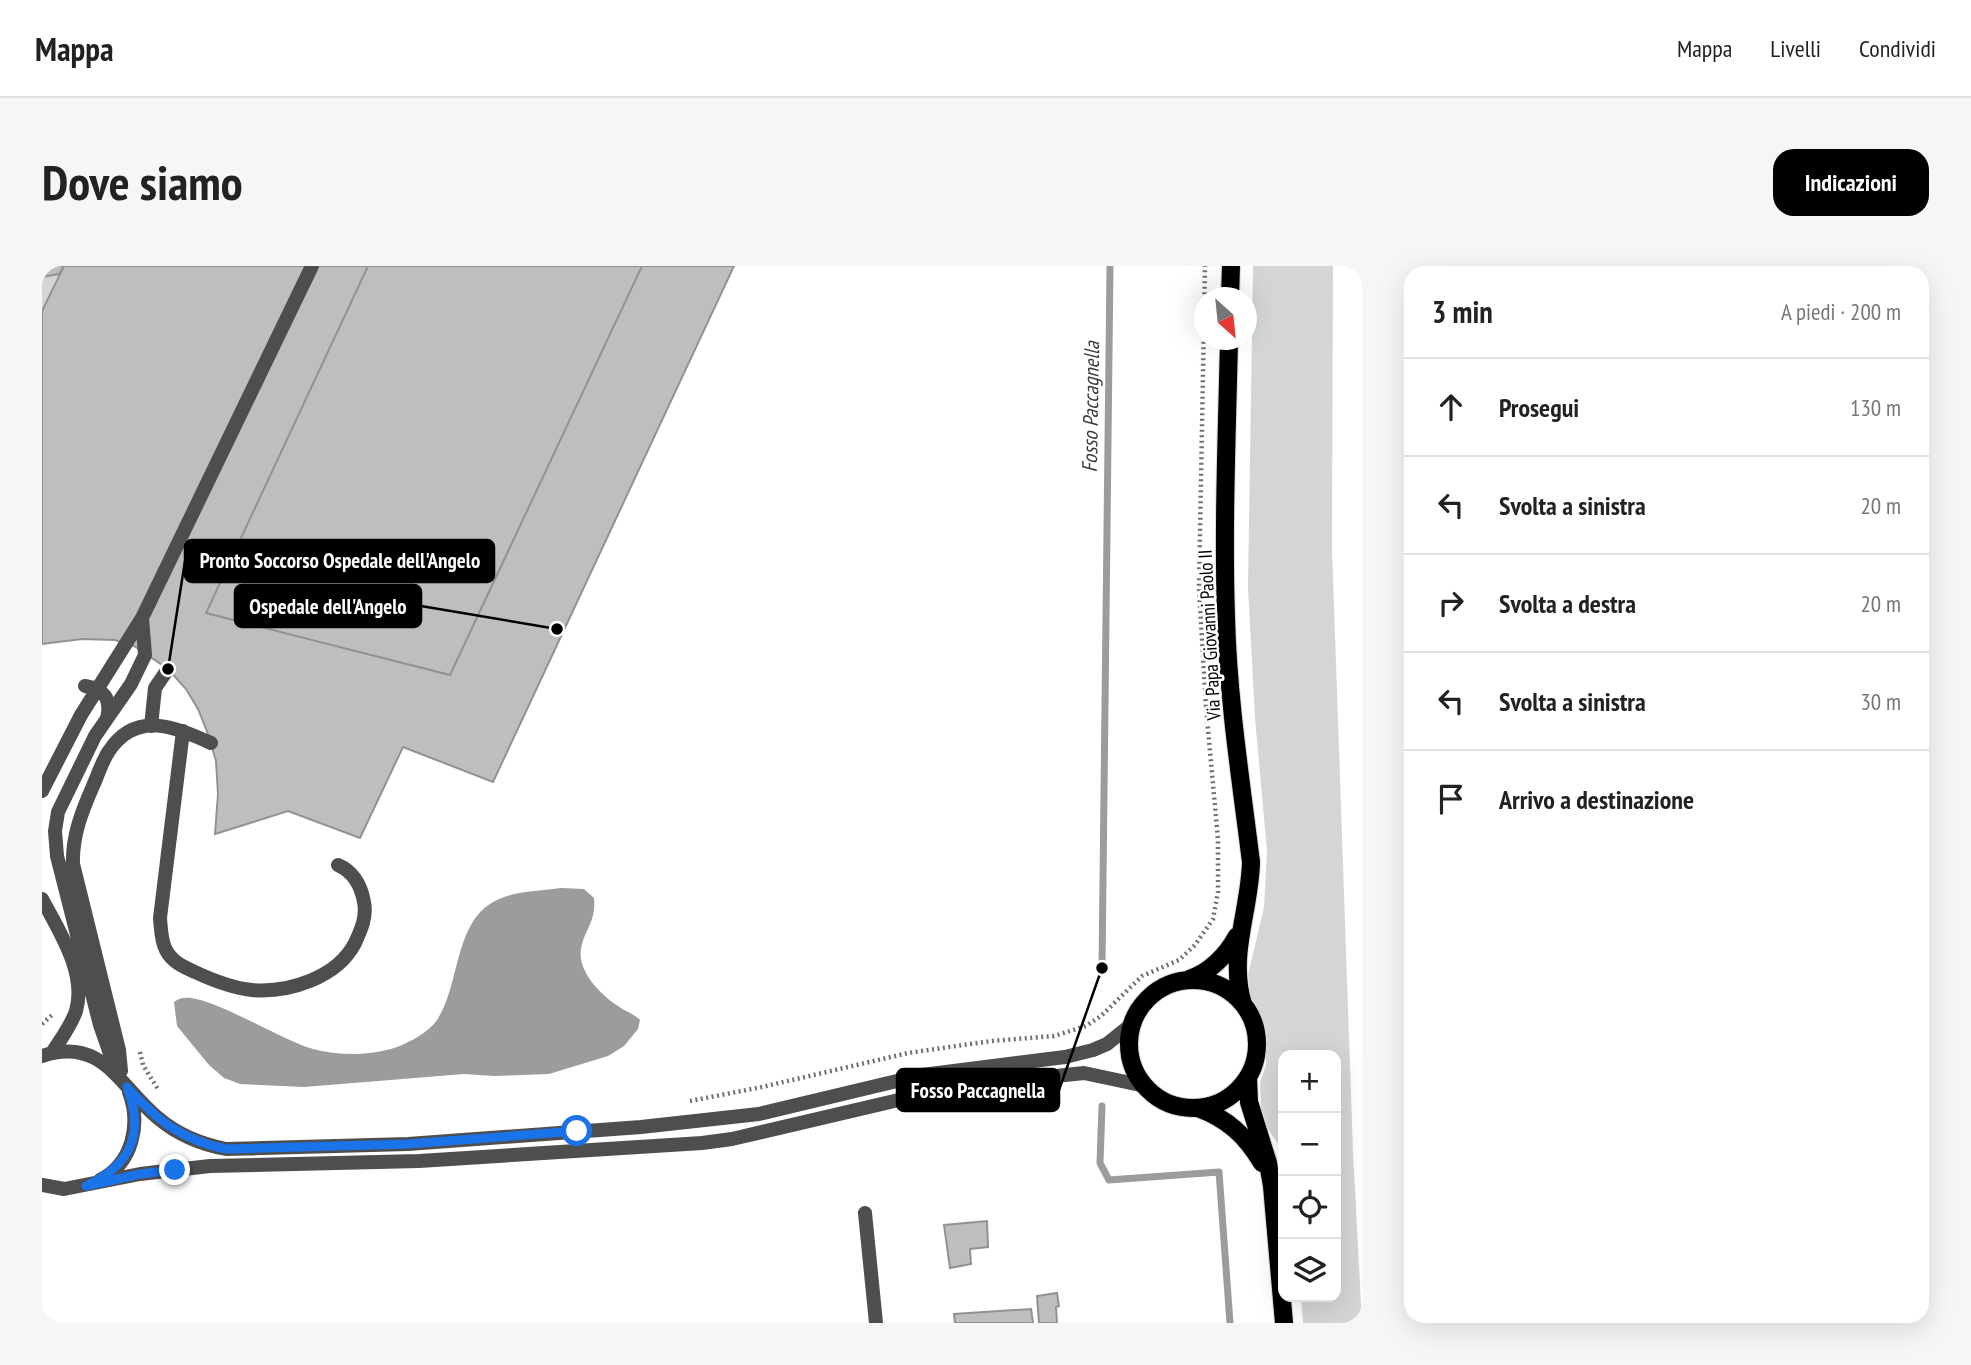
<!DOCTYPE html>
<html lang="it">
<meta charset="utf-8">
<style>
:root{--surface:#fff;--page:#f6f6f6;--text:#222;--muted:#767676;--line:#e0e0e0;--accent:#000}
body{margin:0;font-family:"PT Sans Narrow",sans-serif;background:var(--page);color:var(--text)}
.controls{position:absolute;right:21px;bottom:21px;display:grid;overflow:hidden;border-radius:14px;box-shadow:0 7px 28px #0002}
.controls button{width:63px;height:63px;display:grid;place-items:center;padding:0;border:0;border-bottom:2px solid var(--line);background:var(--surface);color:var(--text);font:35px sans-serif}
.compass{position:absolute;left:1152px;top:21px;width:63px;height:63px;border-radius:50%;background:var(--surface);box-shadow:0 7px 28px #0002;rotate:153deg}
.stop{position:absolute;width:21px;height:21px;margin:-16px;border:5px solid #1a73e8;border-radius:50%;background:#fff}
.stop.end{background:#1a73e8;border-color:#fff;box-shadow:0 2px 7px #0008}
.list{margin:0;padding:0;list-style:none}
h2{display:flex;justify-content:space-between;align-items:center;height:91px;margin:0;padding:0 28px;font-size:30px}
h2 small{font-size:23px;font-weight:400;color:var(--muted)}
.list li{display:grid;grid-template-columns:46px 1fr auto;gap:21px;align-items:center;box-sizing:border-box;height:98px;padding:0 28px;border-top:2px solid var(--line)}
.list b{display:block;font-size:26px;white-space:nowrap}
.list em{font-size:23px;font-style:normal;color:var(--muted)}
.icon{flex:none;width:38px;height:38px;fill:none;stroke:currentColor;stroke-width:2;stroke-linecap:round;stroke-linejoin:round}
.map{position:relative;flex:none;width:1320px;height:1057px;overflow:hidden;border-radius:21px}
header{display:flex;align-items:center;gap:42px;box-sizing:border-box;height:98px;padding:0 35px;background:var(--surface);border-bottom:2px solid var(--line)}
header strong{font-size:33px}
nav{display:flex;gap:38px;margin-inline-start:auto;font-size:24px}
.intro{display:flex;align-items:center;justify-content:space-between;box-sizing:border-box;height:168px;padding:0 42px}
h1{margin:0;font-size:49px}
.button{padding:18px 32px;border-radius:21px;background:var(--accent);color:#fff;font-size:24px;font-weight:700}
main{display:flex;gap:42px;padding:0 42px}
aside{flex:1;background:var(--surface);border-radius:21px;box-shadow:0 7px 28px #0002}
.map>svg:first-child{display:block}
.green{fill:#d5d5d5}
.water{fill:#9c9c9c}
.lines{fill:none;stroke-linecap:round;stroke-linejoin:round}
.stream{stroke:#9c9c9c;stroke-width:7}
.building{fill:#bebebe;stroke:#929292;stroke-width:2}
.primary-casing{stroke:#dbdbdb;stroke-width:20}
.path{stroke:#707070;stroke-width:4.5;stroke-dasharray:2 3.5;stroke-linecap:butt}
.service{stroke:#4e4e4e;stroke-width:14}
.primary{stroke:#000;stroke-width:18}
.route{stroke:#1a73e8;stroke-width:9}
.labels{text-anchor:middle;stroke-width:5;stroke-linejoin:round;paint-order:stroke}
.street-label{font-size:19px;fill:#000;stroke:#fff}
.water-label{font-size:21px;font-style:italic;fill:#3d3d3d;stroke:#fff}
.leader{fill:none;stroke:#000;stroke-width:2.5}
.callout-dot{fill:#000;stroke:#fff;stroke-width:2.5}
.callout{fill:#000;stroke:#000;stroke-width:2.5}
.callout-label{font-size:21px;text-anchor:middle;font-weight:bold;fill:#fff}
</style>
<header>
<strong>Mappa</strong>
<nav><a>Mappa</a><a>Livelli</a><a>Condividi</a></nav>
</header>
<div class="intro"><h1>Dove siamo</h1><a class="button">Indicazioni</a></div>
<main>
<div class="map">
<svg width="1320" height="1057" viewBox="0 0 1320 1057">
<rect width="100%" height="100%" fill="#fff"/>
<path class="green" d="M1211,0H1291L1290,282L1311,886L1320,1057H1261L1259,1031H1294V789H1241V885L1226,863L1219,841L1218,816L1224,799V772L1209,734L1206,709L1222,641L1225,585L1213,452L1206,321Z
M17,8L0,45V11Z"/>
<path class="water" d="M519,622L542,623L552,632C554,657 543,662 539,683C535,705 559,729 576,740C584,746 591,747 598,754L596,763L582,780L566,790L507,808L452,810L422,808L262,821L198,818L182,812L167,799L135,760L132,736C135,734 138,732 142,732C166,728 241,775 271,783C298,790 329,790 355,781C368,776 387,766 395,754C418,720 412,658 451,636C470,625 497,625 519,622Z"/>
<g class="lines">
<path class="stream" d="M1060,702L1068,0
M1060,840L1058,897L1067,914L1177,906L1188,1057"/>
</g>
<path class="building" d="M0,0H22L17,8L0,11Z
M22,0H692L451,516L361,481L318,572L246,545L173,568L176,528L174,495L166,468L156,443L144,423L126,403L92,380L73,374L40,373L0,378V45Z
M326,0H600L408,409L164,347Z
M945,955L946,981L928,983L929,998L908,1002L902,959Z
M1015,1027L1017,1040L1014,1041L1015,1057H997L995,1030Z
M989,1043L991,1057H913L912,1048Z"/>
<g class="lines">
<g class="primary-casing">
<path id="primary" d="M1188,32L1189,0
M1187,74C1185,166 1181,259 1184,351C1186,433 1199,515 1209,596C1208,644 1186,690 1201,738
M1147,713C1167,707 1185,689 1195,670
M1087 778a64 64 0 1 1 128 0a64 64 0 1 1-128 0Z
M1206,812L1207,836L1226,897L1230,920L1242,1057
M1156,842C1186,853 1204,870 1220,897"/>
</g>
<path class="path" d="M0,758L10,749
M98,786L101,799L117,825
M648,835L720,821L866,787L949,775L1012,770L1044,760L1059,750L1100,710L1137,694L1153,679L1171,653L1176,626V574L1164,441L1157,322L1163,0"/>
<path class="service" d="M43,420C62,423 70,433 65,452
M109,460L113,422L126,403
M141,465L118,652C119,663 119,675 124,684C130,696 142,701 153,706C170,714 191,722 210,724C246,727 295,712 313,677C319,664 325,651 322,636C319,619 312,606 296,599
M0,525L39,449L100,352L270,0
M0,633C17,665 45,707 34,745C29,760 18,774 10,787
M0,790C61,770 77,820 116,852C136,869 158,878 184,883L366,878L599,861L717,848L880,809L1023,791L1051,784L1065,778L1090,758
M74,805L58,759L15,590L13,565L16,546L53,470L89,418L103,389L100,352
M79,805L77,784L31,598C30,570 40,545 51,520C56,509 60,495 67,485C94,444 133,461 169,477
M58,914C91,897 99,858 87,826
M0,919L22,923L98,908L168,900L377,895L660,877L690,873L878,829L957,816L1042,807L1103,820
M823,947L834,1057"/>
<use href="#primary" class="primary"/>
</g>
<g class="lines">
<path class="route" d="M133,904L98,908L44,920C89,899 103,868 85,821C115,854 139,874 184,883L366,878L535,865"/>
</g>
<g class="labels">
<g class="street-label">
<text transform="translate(1167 369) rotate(-93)" y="7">Via Papa Giovanni Paolo II</text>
</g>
<g class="water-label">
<text transform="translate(1049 141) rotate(-89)" y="7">Fosso Paccagnella</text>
</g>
</g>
<path class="leader" d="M126 403L143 295M515 363L379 340M1060 702L1017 824"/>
<g class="callout-dot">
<circle cx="126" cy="403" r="7"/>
<circle cx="515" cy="363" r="7"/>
<circle cx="1060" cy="702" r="7"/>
</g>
<g class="callout">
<rect x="143" y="274" width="309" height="42" rx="7"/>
<rect x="193" y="319" width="186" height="42" rx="7"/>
<rect x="855" y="803" width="162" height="42" rx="7"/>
</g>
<g class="callout-label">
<text x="298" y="302">Pronto Soccorso Ospedale dell'Angelo</text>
<text x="286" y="348">Ospedale dell'Angelo</text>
<text x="936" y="832">Fosso Paccagnella</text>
</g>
</svg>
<div class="controls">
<button>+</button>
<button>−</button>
<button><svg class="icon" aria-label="locate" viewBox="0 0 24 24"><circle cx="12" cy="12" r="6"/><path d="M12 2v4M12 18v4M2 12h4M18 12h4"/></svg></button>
<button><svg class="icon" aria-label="layers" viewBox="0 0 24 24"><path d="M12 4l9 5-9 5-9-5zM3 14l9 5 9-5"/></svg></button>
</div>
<svg class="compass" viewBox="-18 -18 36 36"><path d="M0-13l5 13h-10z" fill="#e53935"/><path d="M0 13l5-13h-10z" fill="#767676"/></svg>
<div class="stop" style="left:535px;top:865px"></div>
<div class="stop end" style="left:133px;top:904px"></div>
</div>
<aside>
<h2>3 min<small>A piedi · 200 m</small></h2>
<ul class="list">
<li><svg class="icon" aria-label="ahead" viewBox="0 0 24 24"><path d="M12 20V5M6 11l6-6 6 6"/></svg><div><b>Prosegui</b></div><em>130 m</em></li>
<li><svg class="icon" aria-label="left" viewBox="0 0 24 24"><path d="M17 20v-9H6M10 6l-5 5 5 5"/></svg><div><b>Svolta a sinistra</b></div><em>20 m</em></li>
<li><svg class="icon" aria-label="right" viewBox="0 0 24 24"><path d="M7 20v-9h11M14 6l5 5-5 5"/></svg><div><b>Svolta a destra</b></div><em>20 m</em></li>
<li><svg class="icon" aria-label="left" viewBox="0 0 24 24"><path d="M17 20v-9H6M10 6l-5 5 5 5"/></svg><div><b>Svolta a sinistra</b></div><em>30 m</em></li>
<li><svg class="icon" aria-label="arrive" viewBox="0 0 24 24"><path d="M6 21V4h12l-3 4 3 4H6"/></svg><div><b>Arrivo a destinazione</b></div></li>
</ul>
</aside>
</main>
